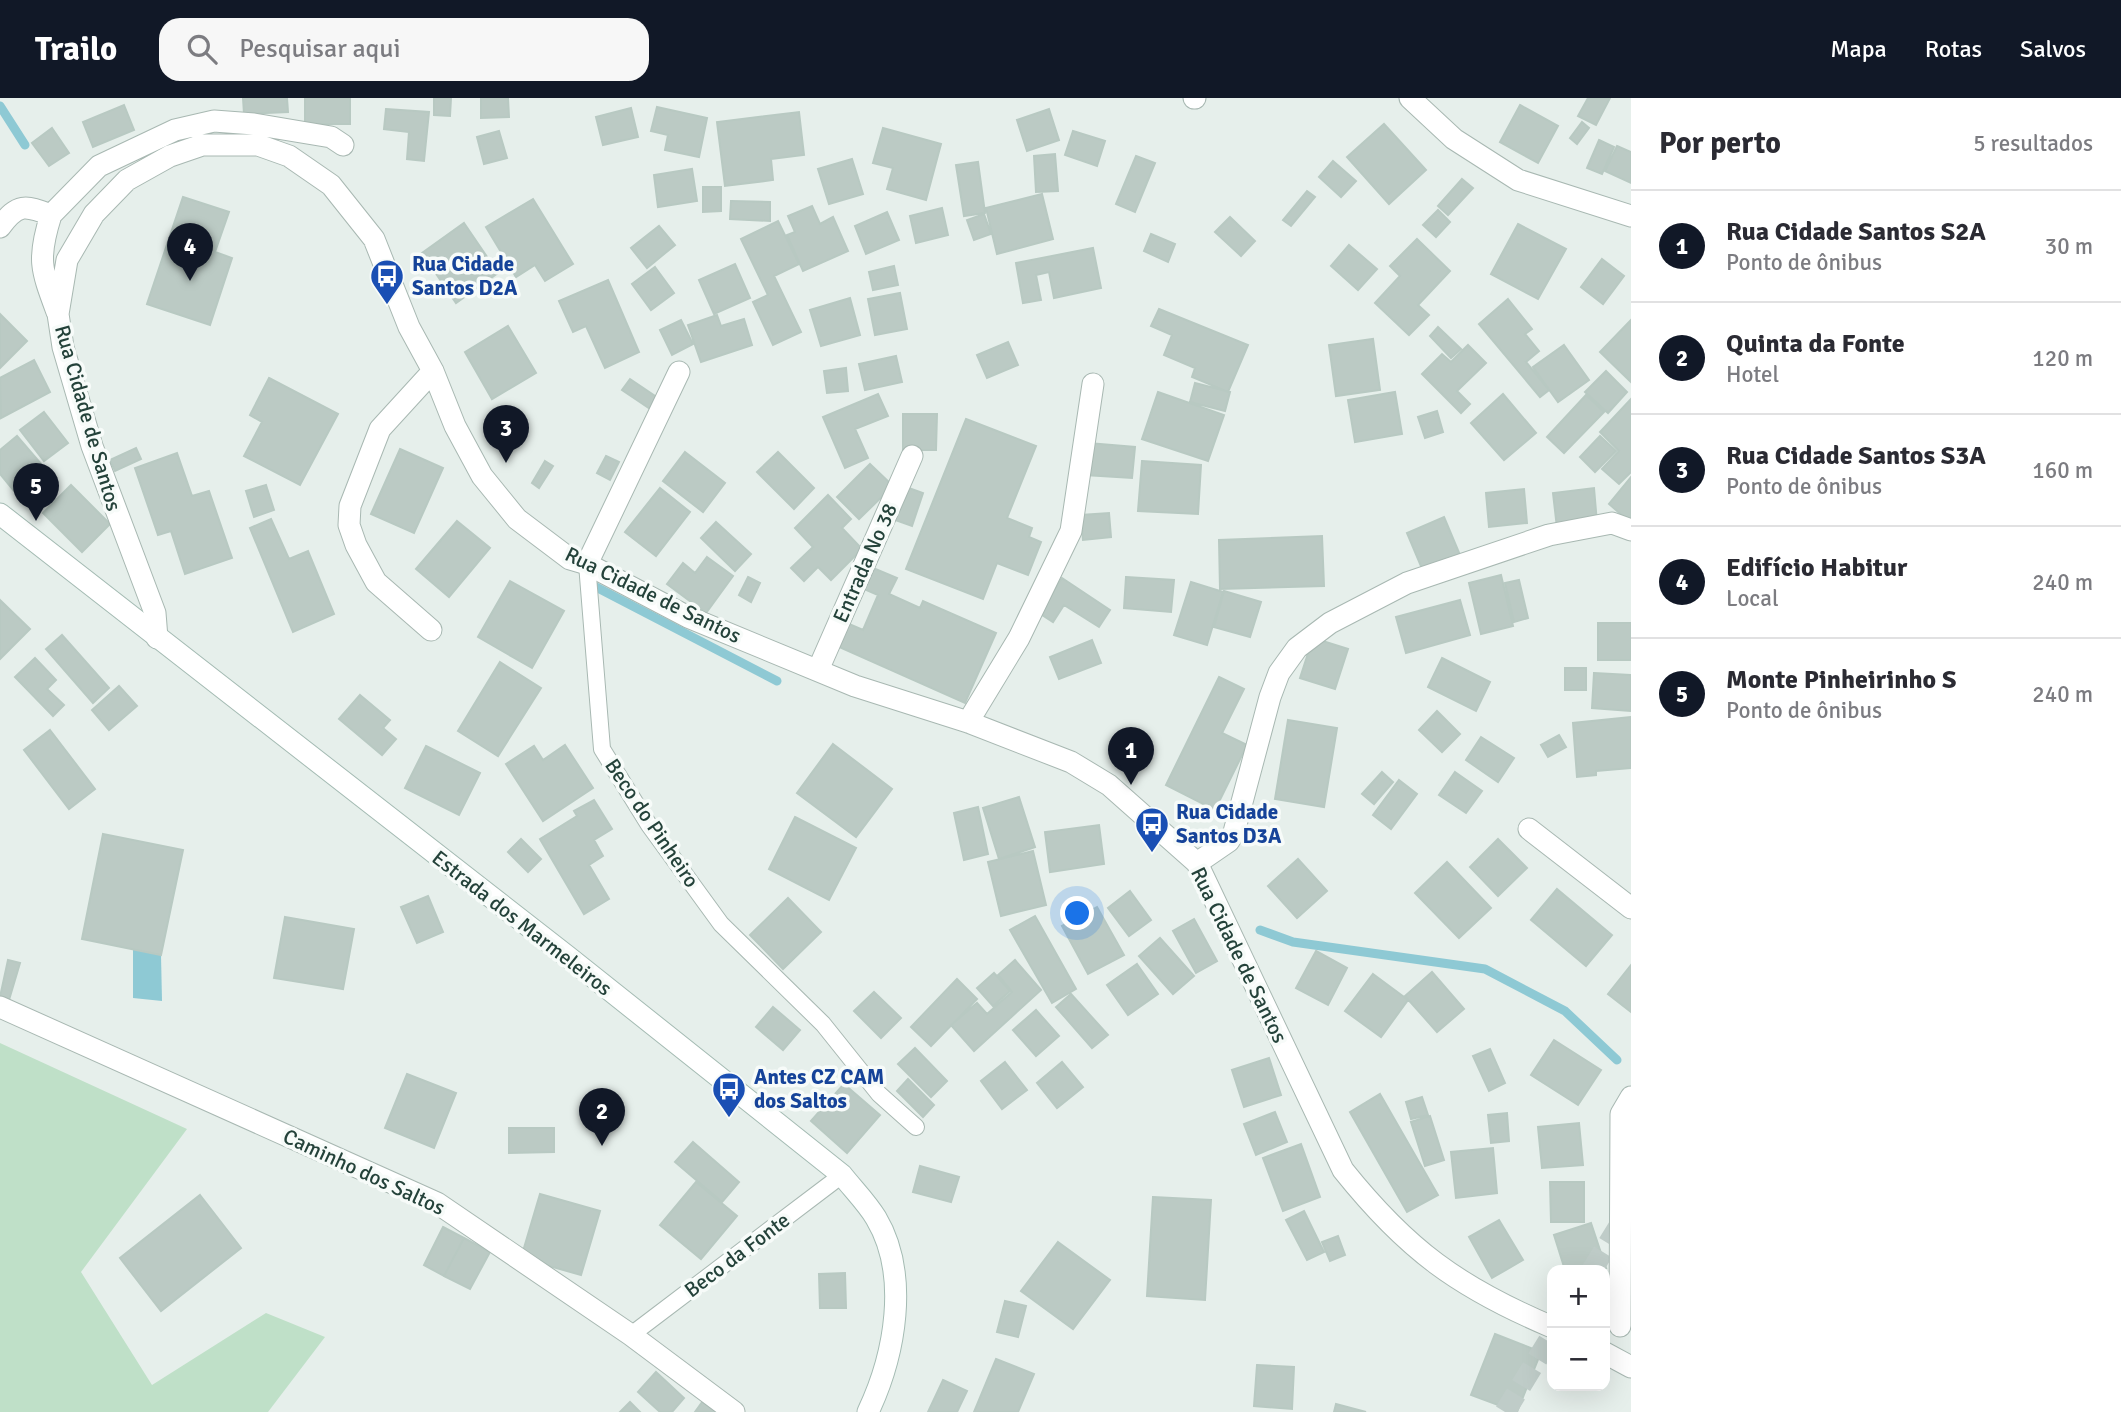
<!DOCTYPE html>
<html lang="pt">
<meta charset="utf-8">
<style>
:root{--surface:#fff;--page:#f7f7f7;--text:#2b2b33;--muted:#7c7c81;--line:#e1e1e2;--accent:#111827}
body{margin:0;font-family:Signika,sans-serif;background:var(--page);color:var(--text)}
.controls{position:absolute;right:21px;bottom:21px;display:grid;overflow:hidden;border-radius:14px;box-shadow:0 7px 28px #0002}
.controls button{width:63px;height:63px;display:grid;place-items:center;padding:0;border:0;border-bottom:2px solid var(--line);background:var(--surface);color:var(--text);font:35px sans-serif}
.you{position:absolute;left:1078px;top:816px;width:24px;height:24px;margin:-18px;border:5px solid #fff;border-radius:50%;background:#1a73e8;box-shadow:0 0 0 10px #1a73e833}
.badge{display:grid;place-items:center;width:46px;height:46px;border-radius:50%;background:var(--accent);color:#fff;font-size:23px;font-weight:700}
.pin{position:absolute;translate:-50% -58px;filter:drop-shadow(0 2px 4px #0008)}
.pin::after{content:'';position:absolute;top:37px;width:24px;height:21px;background:inherit;clip-path:polygon(0 0,100% 0,50% 100%)}
.list{margin:0;padding:0;list-style:none}
h2{display:flex;justify-content:space-between;align-items:center;height:91px;margin:0;padding:0 28px;font-size:30px}
h2 small{font-size:23px;font-weight:400;color:var(--muted)}
.list li{display:grid;grid-template-columns:46px 1fr auto;gap:21px;align-items:center;box-sizing:border-box;height:112px;padding:0 28px;border-top:2px solid var(--line)}
.list b{display:block;font-size:26px;white-space:nowrap}
.list p{margin:0;font-size:23px;white-space:nowrap;color:var(--muted)}
.list em{font-size:23px;font-style:normal;color:var(--muted)}
.icon{flex:none;width:38px;height:38px;fill:none;stroke:currentColor;stroke-width:2;stroke-linecap:round;stroke-linejoin:round}
.map{position:relative;flex:none;width:1631px;height:1314px;overflow:hidden}
header{display:flex;align-items:center;gap:42px;box-sizing:border-box;height:98px;padding:0 35px;background:var(--accent);color:#fff}
header strong{font-size:33px}
nav{display:flex;gap:38px;margin-inline-start:auto;font-size:24px}
.search{width:490px;height:63px;background:var(--page);display:flex;align-items:center;gap:18px;box-sizing:border-box;padding:0 24px;border-radius:21px;color:var(--muted);font-size:26px}
main{display:flex}
aside{flex:1;background:var(--surface)}
.map>svg:first-child{display:block}
.green{fill:#bfe0c8}
.water{fill:#8ec9d4}
.lines{fill:none;stroke-linecap:round;stroke-linejoin:round}
.stream{stroke:#8ec9d4;stroke-width:9}
.building{fill:#bbcac4;stroke:#b8c9c2;stroke-width:2}
.highway-tunnel{stroke:#bfccc8;stroke-width:21;stroke-dasharray:21 10;stroke-linecap:butt}
.lane-casing{stroke:#a8b8b2;stroke-width:18}
.street-casing{stroke:#a8b8b2;stroke-width:23}
.secondary-casing{stroke:#a4bbb3;stroke-width:23}
.lane{stroke:#fff;stroke-width:16}
.street{stroke:#fff;stroke-width:21}
.secondary{stroke:#fff;stroke-width:21}
.labels{text-anchor:middle;stroke-width:7;stroke-linejoin:round;paint-order:stroke}
.transit-label{font-size:21px;font-weight:bold;fill:#164399;stroke:#f7fbf9;text-anchor:start}
.street-label{font-size:21px;fill:#24423a;stroke:#f7fbf9}
</style>
<header>
<strong>Trailo</strong>
<div class="search"><svg class="icon" aria-label="search" viewBox="0 0 24 24"><circle cx="10" cy="10" r="6"/><path d="M15 15l6 6"/></svg>Pesquisar aqui</div>
<nav><a>Mapa</a><a>Rotas</a><a>Salvos</a></nav>
</header>
<main>
<div class="map">
<svg width="1631" height="1314" viewBox="0 0 1631 1314">
<rect width="100%" height="100%" fill="#e6efeb"/>
<path class="green" d="M0,945L187,1031L81,1174L152,1287L266,1215L325,1239L268,1314H0Z"/>
<path class="water" d="M133,851L161,857L162,903L133,900Z"/>
<g class="lines">
<path class="stream" d="M0,8L25,47
M594,488L777,583
M1260,832L1293,844L1485,871L1565,913L1617,962"/>
</g>
<path class="building" d="M243,0H287L288,14L244,16Z
M305,0H350V26H305Z
M434,0H451L450,18L434,17Z
M481,0H508L509,19L481,20Z
M1588,0H1610L1596,27L1578,18Z
M124,7L134,32L93,49L83,24Z
M1520,7L1558,28L1538,65L1500,44Z
M657,9L707,20L699,59L665,52L668,37L651,33Z
M631,10L638,39L603,47L596,19Z
M386,11L429,14L424,63L407,61L409,34L384,31Z
M1049,11L1059,42L1027,53L1017,22Z
M799,14L804,57L771,61L773,82L725,88L717,24Z
M1582,24L1589,30L1577,46L1570,40Z
M1384,26L1426,72L1389,106L1347,59Z
M52,30L69,55L49,68L32,45Z
M883,30L941,46L926,102L887,91L893,70L873,65Z
M499,33L507,60L484,66L477,39Z
M1073,33L1105,43L1097,68L1065,57Z
M1599,42L1614,49L1602,76L1587,70Z
M1617,48L1631,54V85L1605,73Z
M1055,56L1058,93L1036,94L1034,58Z
M1136,58L1155,65L1135,114L1116,106Z
M852,61L863,96L829,106L818,71Z
M1333,63L1356,83L1341,99L1319,79Z
M978,64L985,115L964,118L956,67Z
M692,71L697,103L658,109L654,77Z
M1462,81L1473,90L1448,117L1438,108Z
M703,89H721V113L703,114Z
M1307,93L1315,99L1291,128L1283,122Z
M1042,96L1053,141L997,156L986,110Z
M183,99L229,114L215,154L232,160L210,227L147,206Z
M533,101L573,166L545,183L535,167L516,179L486,129Z
M731,103L770,104V123L730,121Z
M812,108L820,126L833,119L848,153L803,173L787,137L795,134L788,118Z
M942,110L948,137L916,145L910,118Z
M1438,112L1450,124L1436,139L1423,127Z
M887,114L899,142L866,156L855,128Z
M984,116L991,136L974,142L967,122Z
M1230,119L1255,143L1241,158L1215,134Z
M778,123L799,166L774,178L801,234L773,247L753,204L768,197L741,141Z
M464,125L498,175L456,205L422,155Z
M1518,126L1566,151L1538,201L1491,176Z
M659,128L675,147L647,170L631,150Z
M1151,136L1175,146L1168,164L1144,153Z
M1417,141L1450,173L1418,207L1429,217L1409,237L1375,205L1400,178L1390,168Z
M1349,147L1377,171L1358,192L1331,168Z
M1093,150L1101,190L1054,200L1049,174L1036,177L1041,202L1023,205L1016,165Z
M1602,161L1624,178L1603,206L1581,189Z
M735,166L750,200L714,216L699,182Z
M894,168L898,187L873,192L869,174Z
M655,169L674,195L651,212L632,186Z
M608,182L639,254L605,270L586,228L573,234L559,203Z
M900,195L907,231L875,237L868,201Z
M850,200L860,237L821,248L810,212Z
M1508,201L1532,231L1525,236L1539,253L1526,264L1549,292L1540,299L1479,226Z
M1159,211L1248,247L1228,294L1192,279L1195,270L1164,257L1172,237L1151,228Z
M0,216L27,243L0,270Z
M717,217L721,228L744,221L752,247L701,264L688,227Z
M681,222L693,246L672,257L660,232Z
M1631,222V284L1600,254Z
M508,228L536,275L492,301L465,254Z
M1438,229L1461,251L1451,260L1430,238Z
M1373,241L1380,292L1336,298L1329,247Z
M1008,244L1018,267L987,280L977,257Z
M1468,247L1486,265L1457,293L1470,306L1461,315L1422,276L1442,256L1451,264Z
M1564,247L1589,282L1558,304L1533,269Z
M896,258L902,284L865,292L859,266Z
M34,262L50,294L1,320L0,280Z
M846,270L848,293L827,295L824,273Z
M1606,273L1627,294L1608,315L1585,294Z
M269,280L338,316L300,387L244,358L262,324L250,317Z
M630,281L664,304L656,315L622,292Z
M1195,285L1230,294L1225,313L1190,304Z
M1158,294L1224,317L1208,363L1142,341Z
M1395,294L1402,336L1355,344L1348,302Z
M878,296L888,318L855,331L868,360L845,370L823,319Z
M1503,296L1536,335L1504,362L1471,325Z
M1586,297L1604,314L1564,355L1547,339Z
M1631,301V374L1619,386L1602,371L1619,353L1600,334Z
M1437,313L1443,334L1425,340L1418,319Z
M44,314L68,345L44,363L20,332Z
M903,316H937L936,352H903Z
M966,321L1036,348L1007,420L1032,430L1029,439L1041,444L1028,477L997,465L983,501L906,471Z
M17,338L48,374L19,399L0,376V352Z
M1600,338L1616,353L1595,374L1580,359Z
M1088,345L1135,349L1132,380L1085,377Z
M136,350L141,361L115,373L110,362Z
M400,351L443,370L414,435L371,416Z
M685,354L725,385L703,414L663,383Z
M778,354L814,390L794,411L757,374Z
M177,355L192,398L209,393L232,460L185,476L171,433L158,437L135,370Z
M606,358L619,364L610,382L597,375Z
M545,363L553,368L539,390L532,385Z
M1142,363L1201,367L1198,416L1138,413Z
M870,366L893,388L859,421L837,399Z
M1631,379V425L1609,406Z
M71,387L110,426L82,454L43,415Z
M266,387L274,412L254,419L246,393Z
M906,389L923,395L912,428L895,422Z
M660,390L690,414L656,458L625,434Z
M1594,390L1597,425L1557,430L1553,395Z
M1524,391L1527,425L1489,429L1486,395Z
M828,397L851,421L842,430L862,451L831,482L818,469L804,483L791,470L813,449L795,430Z
M1109,415L1111,439L1083,442L1081,417Z
M1444,419L1460,457L1423,473L1407,435Z
M271,421L289,461L308,453L334,516L293,534L250,430Z
M457,423L490,450L449,499L416,471Z
M716,424L751,456L735,473L701,440Z
M1322,438L1324,488L1220,491L1219,442Z
M707,459L733,478L706,515L667,486L683,465L695,475Z
M873,470L897,480L889,496L920,510L923,503L996,535L965,605L837,548L847,525L863,532L878,497L864,491Z
M1501,477L1513,528L1481,536L1469,485Z
M748,479L760,485L751,504L739,497Z
M1126,479L1174,482L1171,514L1124,510Z
M1062,480L1110,512L1099,529L1064,507L1053,524L1039,515Z
M1519,482L1528,520L1514,524L1505,485Z
M510,483L564,513L532,570L478,539Z
M1191,484L1223,494L1207,547L1174,537Z
M1224,493L1261,504L1250,539L1214,529Z
M0,502L30,531L0,561Z
M1460,502L1470,537L1406,555L1396,519Z
M1598,525H1631V562H1598Z
M62,537L109,590L93,605L46,551Z
M1313,540L1348,551L1335,591L1300,580Z
M1092,542L1101,565L1059,581L1050,559Z
M35,560L56,582L47,591L64,607L53,618L15,579Z
M1442,560L1490,584L1476,613L1428,589Z
M500,564L541,590L498,658L458,633Z
M1565,570H1586V592H1565Z
M1594,575L1631,577V613L1592,610Z
M1219,579L1244,591L1222,635L1247,647L1215,712L1166,687Z
M119,588L137,608L109,632L92,612Z
M360,597L390,622L383,630L396,641L382,657L339,621Z
M1437,613L1460,636L1442,654L1419,632Z
M1631,619V670L1596,673V677L1577,679L1573,625Z
M1288,622L1337,630L1324,709L1275,701Z
M50,632L95,691L69,711L24,652Z
M1559,637L1566,649L1548,659L1541,647Z
M1481,639L1514,660L1498,684L1466,662Z
M833,646L892,691L856,739L797,695Z
M565,647L593,690L543,723L506,666L534,648L543,662Z
M426,648L480,675L459,717L405,690Z
M1382,674L1393,684L1374,706L1362,696Z
M1455,674L1482,693L1466,715L1439,697Z
M1399,682L1417,696L1391,731L1373,717Z
M1019,699L1035,749L999,761L983,710Z
M594,702L612,731L594,742L603,758L589,767L609,801L584,816L540,741L577,718L574,713Z
M978,709L988,756L964,762L954,715Z
M795,719L856,750L829,802L769,771Z
M1099,727L1104,766L1050,774L1045,734Z
M103,736L183,752L161,857L82,841Z
M521,741L541,761L528,774L508,754Z
M1498,741L1527,770L1498,798L1470,769Z
M1033,753L1046,807L1001,818L988,764Z
M1298,761L1327,793L1297,820L1268,788Z
M1447,764L1491,810L1459,840L1415,795Z
M1557,791L1612,837L1586,868L1531,822Z
M1130,793L1151,822L1129,838L1108,810Z
M428,798L443,834L417,845L401,809Z
M788,800L821,834L783,871L750,837Z
M1097,809L1124,857L1088,876L1062,828Z
M1035,818L1076,891L1052,905L1010,832Z
M285,819L354,831L343,891L274,880Z
M1194,821L1217,863L1196,875L1173,833Z
M1160,840L1194,878L1173,896L1139,858Z
M1316,853L1347,870L1328,907L1296,890Z
M8,862L20,865L9,902L0,899Z
M1015,862L1041,892L974,953L951,927L977,905L987,916L1012,894L998,877Z
M1137,866L1158,896L1128,917L1107,887Z
M1631,867V914L1608,896Z
M1432,874L1464,911L1437,934L1405,898Z
M994,875L1010,893L993,908L977,890Z
M1373,876L1408,902L1381,939L1345,913Z
M957,881L977,901L931,948L911,929Z
M874,894L901,920L881,940L854,913Z
M1071,896L1108,937L1092,950L1056,909Z
M773,909L800,932L783,952L756,929Z
M1036,912L1059,938L1036,958L1013,932Z
M1554,942L1601,972L1578,1007L1531,977Z
M915,950L947,983L931,999L898,966Z
M1490,951L1505,985L1489,993L1473,958Z
M1269,960L1281,997L1244,1009L1232,972Z
M1005,964L1027,992L1002,1011L981,983Z
M1062,964L1083,989L1057,1010L1037,985Z
M407,976L456,995L434,1050L385,1030Z
M908,981L934,1007L923,1019L897,993Z
M844,986L880,1017L847,1055L811,1023Z
M1380,996L1438,1097L1407,1114L1350,1014Z
M1422,999L1428,1017L1411,1021L1406,1004Z
M1275,1014L1287,1044L1256,1057L1244,1026Z
M1507,1015L1509,1043L1491,1045L1488,1017Z
M1430,1018L1444,1062L1425,1068L1411,1024Z
M1579,1025L1583,1067L1542,1070L1538,1029Z
M509,1030H554V1054L509,1055Z
M693,1044L739,1084L722,1104L675,1064Z
M1301,1046L1320,1099L1283,1113L1263,1060Z
M1493,1050L1497,1095L1456,1100L1451,1054Z
M920,1068L959,1079L951,1104L913,1094Z
M696,1084L737,1118L701,1161L660,1127Z
M1550,1084H1584V1124H1551Z
M540,1096L600,1113L581,1177L521,1160Z
M200,1097L241,1150L161,1213L120,1160Z
M1153,1099L1211,1102L1205,1202L1147,1198Z
M1304,1113L1324,1154L1307,1162L1286,1122Z
M1499,1122L1523,1162L1492,1180L1469,1139Z
M1591,1125L1606,1170L1565,1172L1554,1137Z
M443,1129L464,1140L444,1178L424,1167Z
M1338,1138L1345,1157L1330,1163L1322,1144Z
M464,1140L490,1154L470,1191L444,1178Z
M1058,1144L1110,1182L1073,1231L1021,1193Z
M845,1175L846,1210H820L819,1176Z
M1605,1181L1611,1214L1605,1215Z
M1005,1203L1026,1208L1018,1239L997,1234Z
M1495,1236L1541,1254L1517,1314L1471,1297Z
M996,1261L1034,1276L1018,1314H974Z
M1257,1267L1294,1269L1292,1311L1254,1308Z
M656,1274L684,1300L672,1314H660L638,1294Z
M943,1282L967,1293L957,1314H928Z
M705,1300L719,1314H695Z
M630,1304L640,1314H620Z
M1336,1306L1366,1314H1334Z"/>
<g class="lines">
<path class="highway-tunnel" d="M1592,1172L1624,1120
M1505,1314L1552,1237"/>
<g class="lane-casing">
<path id="lane" d="M587,466L602,651L649,727L721,826L823,926L879,996L916,1029
M631,1237L842,1077"/>
</g>
<g class="street-casing">
<path id="street" d="M1194,0H1195
M1410,0L1454,41L1518,82L1631,118
M51,117C37,161 41,171 57,214
M0,129C18,105 25,107 51,117L99,68L175,32L214,23L254,26L331,39L343,47
M587,466L679,274
M431,532L376,484L356,447L349,427L350,408L380,331L433,273
M157,540L155,515L92,348L63,249L58,216L67,162L94,116L127,82L170,58L202,47H258L289,58L331,87L374,141L409,229L433,273L455,328L482,378L517,421L570,461L587,466L688,519L855,588L968,624L1071,664L1109,687L1197,765L1343,1072C1407,1152 1458,1189 1552,1229
M818,572L912,358
M968,624L1019,540L1071,433L1093,286
M1529,731L1631,810
M1197,765L1229,743L1234,734L1270,599L1279,575L1297,550L1330,525L1407,485L1549,437L1612,425L1631,432
M0,909L437,1105L631,1237L734,1314
M1620,1228L1621,1016L1631,999
M1605,1255L1631,1269"/>
</g>
<g class="secondary-casing">
<path id="secondary" d="M0,416L567,858L842,1077C853,1091 867,1105 876,1120C910,1177 895,1257 868,1314"/>
</g>
<use href="#lane" class="lane"/>
<use href="#street" class="street"/>
<use href="#secondary" class="secondary"/>
</g>
<defs>
<g id="bus-pin" transform="scale(1.75)"><path d="M0 17L-7.5 6A9.5 9.5 0 1 1 7.5 6Z" fill="#1a4fb4" stroke="#f7fbf9"/><path d="M-5-6H5V4H4V6H2V4H-2V6H-4V4H-5ZM-3.5-4V0h7V-4ZM-3.5 1.2v1.5H-2V1.2ZM2 1.2v1.5H3.5V1.2Z" fill="#fff"/></g>
</defs>
<g fill-rule="evenodd">
<use href="#bus-pin" x="387" y="178"/>
<use href="#bus-pin" x="1152" y="726"/>
<use href="#bus-pin" x="729" y="991"/>
</g>
<g class="labels">
<g class="transit-label">
<text x="412" y="173">Rua Cidade<tspan x="412" dy="24">Santos D2A</tspan></text>
<text x="1176" y="721">Rua Cidade<tspan x="1176" dy="24">Santos D3A</tspan></text>
<text x="754" y="986">Antes CZ CAM<tspan x="754" dy="24">dos Saltos</tspan></text>
</g>
<g class="street-label">
<text transform="translate(88 320) rotate(74)" y="7">Rua Cidade de Santos</text>
<text transform="translate(865 465) rotate(-66)" y="7">Entrada No 38</text>
<text transform="translate(653 497) rotate(26)" y="7">Rua Cidade de Santos</text>
<text transform="translate(652 725) rotate(56)" y="7">Beco do Pinheiro</text>
<text transform="translate(522 825) rotate(38)" y="7">Estrada dos Marmeleiros</text>
<text transform="translate(1239 857) rotate(64)" y="7">Rua Cidade de Santos</text>
<text transform="translate(364 1074) rotate(25)" y="7">Caminho dos Saltos</text>
<text transform="translate(737 1157) rotate(-37)" y="7">Beco da Fonte</text>
</g>
</g>
</svg>
<div class="controls">
<button>+</button>
<button>−</button>
</div>
<div class="you"></div>
<div class="pin badge" style="left:1131px;top:687px">1</div>
<div class="pin badge" style="left:602px;top:1048px">2</div>
<div class="pin badge" style="left:506px;top:365px">3</div>
<div class="pin badge" style="left:190px;top:183px">4</div>
<div class="pin badge" style="left:36px;top:423px">5</div>
</div>
<aside>
<h2>Por perto<small>5 resultados</small></h2>
<ul class="list">
<li><span class="badge">1</span><div><b>Rua Cidade Santos S2A</b><p>Ponto de ônibus</p></div><em>30 m</em></li>
<li><span class="badge">2</span><div><b>Quinta da Fonte</b><p>Hotel</p></div><em>120 m</em></li>
<li><span class="badge">3</span><div><b>Rua Cidade Santos S3A</b><p>Ponto de ônibus</p></div><em>160 m</em></li>
<li><span class="badge">4</span><div><b>Edifício Habitur</b><p>Local</p></div><em>240 m</em></li>
<li><span class="badge">5</span><div><b>Monte Pinheirinho S</b><p>Ponto de ônibus</p></div><em>240 m</em></li>
</ul>
</aside>
</main>
